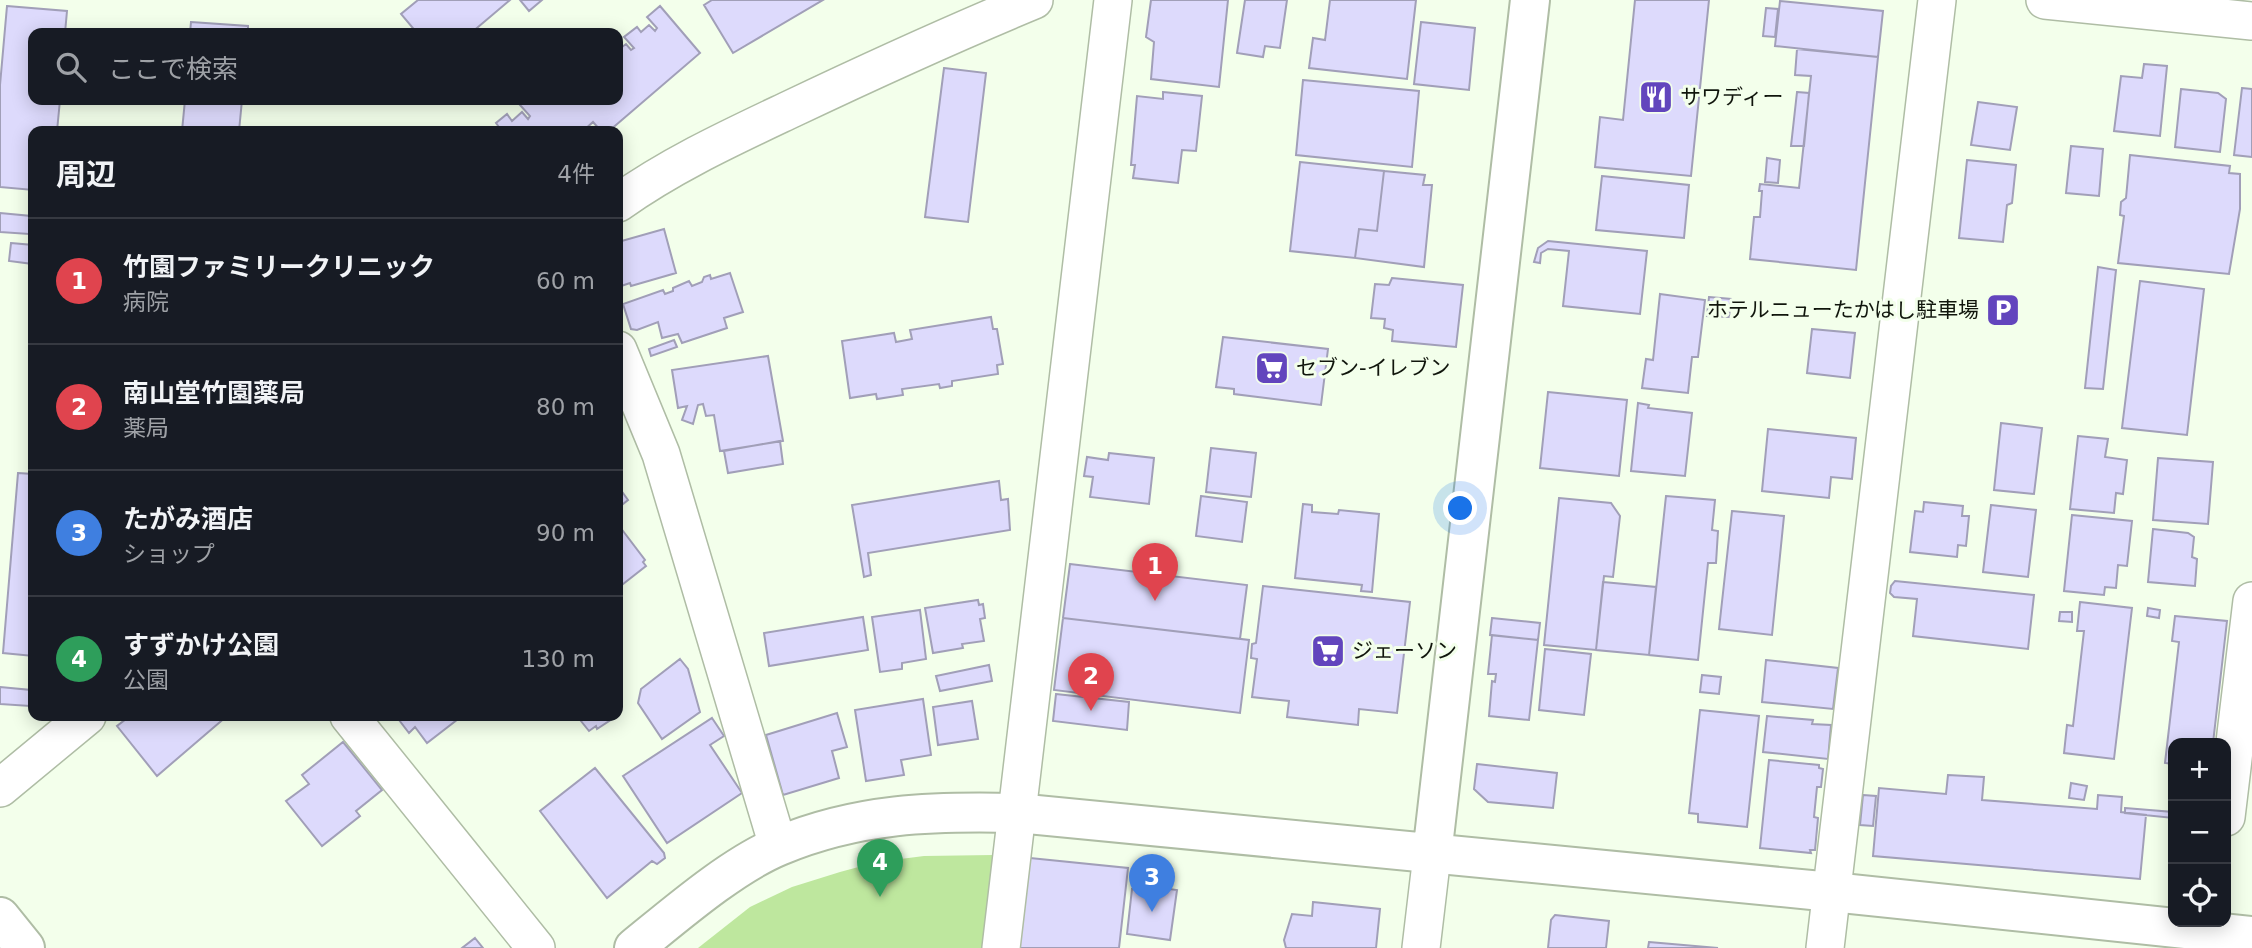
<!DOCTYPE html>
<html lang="ja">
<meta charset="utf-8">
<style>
:root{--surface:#171b24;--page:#242831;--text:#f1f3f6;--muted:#9ea1a6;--line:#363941;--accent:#b1a5dc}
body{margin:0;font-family:"DejaVu Sans","Noto Sans JP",sans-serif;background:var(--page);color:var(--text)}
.controls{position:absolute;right:21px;bottom:21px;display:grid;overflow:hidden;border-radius:14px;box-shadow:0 4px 18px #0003}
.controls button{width:63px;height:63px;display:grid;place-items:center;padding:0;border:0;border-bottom:2px solid var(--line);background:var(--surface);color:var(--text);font:35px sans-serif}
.you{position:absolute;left:1461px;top:509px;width:24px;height:24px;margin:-18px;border:5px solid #fff;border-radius:50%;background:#1a73e8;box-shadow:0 0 0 10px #1a73e833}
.badge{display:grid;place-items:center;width:46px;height:46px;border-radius:50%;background:var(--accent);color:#fff;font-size:23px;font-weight:700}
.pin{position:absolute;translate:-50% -58px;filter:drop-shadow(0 2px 4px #0008)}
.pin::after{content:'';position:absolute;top:37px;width:24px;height:21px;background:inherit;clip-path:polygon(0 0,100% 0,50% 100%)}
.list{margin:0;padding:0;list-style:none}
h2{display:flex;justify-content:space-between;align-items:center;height:91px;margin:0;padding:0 28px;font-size:30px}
h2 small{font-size:23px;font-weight:400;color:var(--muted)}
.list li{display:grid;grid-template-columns:46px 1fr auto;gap:21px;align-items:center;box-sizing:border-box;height:126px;padding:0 28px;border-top:2px solid var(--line)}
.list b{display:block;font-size:26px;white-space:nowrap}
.list p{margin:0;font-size:23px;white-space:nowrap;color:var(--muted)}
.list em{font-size:23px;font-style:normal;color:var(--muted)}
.icon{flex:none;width:38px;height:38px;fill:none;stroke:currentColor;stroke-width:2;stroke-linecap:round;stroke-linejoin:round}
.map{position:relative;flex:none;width:2252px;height:948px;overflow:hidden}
.search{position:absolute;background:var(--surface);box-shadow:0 4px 18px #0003;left:28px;top:28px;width:595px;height:77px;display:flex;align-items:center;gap:18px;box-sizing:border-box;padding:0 24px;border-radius:14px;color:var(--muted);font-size:26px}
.panel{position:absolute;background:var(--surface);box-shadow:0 4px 18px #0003;left:28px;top:126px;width:595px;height:595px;border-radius:14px}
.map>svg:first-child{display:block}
.green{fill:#bee79e}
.building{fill:#dddafc;stroke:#a19fb8;stroke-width:2}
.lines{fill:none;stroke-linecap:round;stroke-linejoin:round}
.minor-casing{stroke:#afbda5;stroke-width:40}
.tertiary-casing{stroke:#afbda5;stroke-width:42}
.minor{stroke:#fff;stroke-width:37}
.tertiary{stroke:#fff;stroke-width:38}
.labels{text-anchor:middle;stroke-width:6;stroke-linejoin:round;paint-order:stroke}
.poi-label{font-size:21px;fill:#10150c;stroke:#f3ffeb;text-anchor:start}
</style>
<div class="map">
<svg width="2252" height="948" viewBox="0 0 2252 948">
<rect width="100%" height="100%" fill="#f3ffeb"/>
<path class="green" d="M993,855L983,948H698L750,907L792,887L840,872L877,862L924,856Z"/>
<path class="building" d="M418,0H510L471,33H417L401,14Z
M520,0H542L529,11Z
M712,0H823L733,53L704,5Z
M1151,0H1228L1219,87L1151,79L1154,42L1146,37Z
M1245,0H1287L1280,48L1265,46L1263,57L1237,53Z
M1330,0H1416L1407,79L1309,68L1313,38L1325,40Z
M1635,0H1709L1691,176L1595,167L1600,117L1623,120Z
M1780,1L1883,11L1878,57L1775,46Z
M7,6L67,11L65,33H33V100H60L57,131H33V190L0,187V85Z
M660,6L700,53L609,131H601L593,122L583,131H502L496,123L507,114L512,121L522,112L528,119L530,116L520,105L525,100H618V50L626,44L631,50L634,48L624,37L637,27L641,32L649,25L655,31L657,28L647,17Z
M1766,8L1778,9L1775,37L1763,36Z
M191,22L248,26V33H190Z
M1421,22L1475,28L1469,90L1414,84Z
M1797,49L1878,57L1856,270L1750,259L1754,217H1760L1762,191H1759L1760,184L1799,188L1811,76L1795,75Z
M2144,64L2167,66L2160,136L2114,131L2121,76L2142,78Z
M944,68L986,73L968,222L925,217Z
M1303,80L1419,91L1412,167L1296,155Z
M2242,88L2252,89V157L2234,155Z
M2181,89L2218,93L2226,99L2220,152L2175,147Z
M1163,92L1202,96L1196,151L1182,150L1178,183L1133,178L1135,165H1131L1137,96L1163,99Z
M1797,92L1809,93L1804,146H1791Z
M185,100H242L239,131H182Z
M1978,102L2017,107L2010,150L1971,145Z
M2071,146L2103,149L2099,196L2066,193Z
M2130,155L2230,166L2229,173L2240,174V209L2229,274L2118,263L2124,216L2120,215L2121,202L2126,198Z
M1767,158L1780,160L1778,183L1765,182Z
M1967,160L2016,165L2012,203L2007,205L2003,242L1959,238Z
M1300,162L1384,171L1377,231L1359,229L1355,258L1290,251Z
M1384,171L1425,175L1423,185H1432L1424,267L1355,258L1359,229L1377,231Z
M1602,176L1689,185L1684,238L1596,230Z
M0,213L31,216L29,234L0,232Z
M664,229L676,273L631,286L630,283L618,287V242Z
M1548,241L1647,251L1640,314L1563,306L1569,251L1548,249L1541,253L1540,263L1534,262L1538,248Z
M11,243L33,245V264L9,261Z
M2098,267L2116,270L2103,389L2085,388Z
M730,273L743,312L724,318L727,328L682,343L678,334L662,338L658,322L637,330L631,329L623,304L663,290L665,294L673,291V288L689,281L692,286L702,282L704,277L710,275L711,279Z
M1392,278L1463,285L1456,347L1392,341L1393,330L1384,328L1385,319L1371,318L1375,284L1389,285Z
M2140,281L2204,289L2187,435L2122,428Z
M1660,294L1705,300L1698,357H1692L1688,393L1642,388L1646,359L1653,360Z
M1709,297L1731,299L1729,317L1707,316Z
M991,317L993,329H997L1003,364L997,365L998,374L952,381V386L940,388L939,384L902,389L903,395L877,399L876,394L850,398L842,341L894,333L896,342L912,339L910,330Z
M1812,329L1855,333L1850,378L1807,373Z
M1223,337L1328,349L1321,405L1234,394V389L1216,387Z
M674,340L677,347L651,356L649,349Z
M768,356L783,441L720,451L714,415L706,416L703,404L698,405L693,424L682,420L687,406L678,408L672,370Z
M1548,392L1627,400L1619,476L1540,468Z
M1638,403L1649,405L1648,408L1692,413L1685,476L1631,471Z
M2001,423L2042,428L2034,494L1994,490Z
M1768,429L1856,438L1852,479L1831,477L1829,498L1762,491Z
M2078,436L2108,439L2105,457L2127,460L2123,494L2116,493L2114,513L2070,509Z
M780,441L783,464L728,473L724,451Z
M1211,448L1256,453L1251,497L1206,492Z
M1109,453L1154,458L1149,504L1090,497L1093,477L1084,476L1087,457L1108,460Z
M2158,458L2213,462L2208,524L2153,520Z
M18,473L33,474V656L3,653Z
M999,481L1001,500L1008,499L1010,530L868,553L871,575L864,577L852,505Z
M618,486L628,500L618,508Z
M1201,496L1247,502L1242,542L1196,536Z
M1666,496L1715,500L1712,530L1718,531L1716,563H1708L1698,660L1649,655Z
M1559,498L1611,503L1620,516L1613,577L1604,576L1596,650L1544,645Z
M1924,502L1963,506L1962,516H1969L1966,546L1958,545L1957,557L1910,552L1915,511L1923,512Z
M1303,504L1312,505V512L1338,514L1339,510L1379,514L1372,592L1361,591L1362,585L1295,578Z
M1991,505L2036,510L2028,577L1983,572Z
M1732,511L1784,516L1772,635L1719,629Z
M2072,515L2132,521L2127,566L2118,565L2116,588L2105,587L2104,595L2064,591Z
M620,527L645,560L643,562L646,566L618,588V529Z
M2153,529L2188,533L2194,537L2192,557L2197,559L2195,586L2148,582Z
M1070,564L1247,585L1240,639L1063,618Z
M1895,581L2034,595L2028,649L1913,636L1917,599L1894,597L1890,593L1891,586Z
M1603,582L1656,587L1649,655L1596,650Z
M1263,586L1410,602L1397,713L1359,709L1358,725L1287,717L1289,701L1252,697L1257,659L1251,658L1252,644L1256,643Z
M978,600L979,605L983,604L985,618L980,619L984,641L962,644L963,648L933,653L925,608Z
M2080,602L2132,608L2114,759L2064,753L2067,725L2073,726L2084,631H2077Z
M2148,608L2160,610L2159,618L2147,616Z
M920,610L926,659L902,663V669L880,672L872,617Z
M2060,612H2072V622L2059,621Z
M2175,616L2227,621L2213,743H2173V764L2165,763L2179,642L2172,641Z
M863,617L868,650L769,666L764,633Z
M1063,618L1249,640L1240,713L1054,690Z
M1492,618L1540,623L1538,640L1490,635Z
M1492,635L1538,640L1529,720L1489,716L1492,681L1495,682L1496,674H1488Z
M1545,649L1591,654L1584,715L1539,710Z
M680,659L688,669L700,712L662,739L638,703L641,689Z
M1766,660L1838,668L1833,709L1762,702Z
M989,665L992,681L940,691L936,676Z
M1702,675L1721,677L1719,694L1700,692Z
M0,687L31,690L30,706L0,704Z
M1056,694L1129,702L1127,730L1053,721Z
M923,699L931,755L901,760L904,775L866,781L855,710Z
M972,701L978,739L938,745L933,707Z
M1700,710L1759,716L1747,827L1698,822V814L1689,813Z
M837,713L847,747L832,751L839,778L783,795L766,735Z
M130,716H227L157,776L117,726Z
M396,716H462L427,743L415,727L409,733Z
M577,716H613L612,719L597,729L596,726L589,731Z
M1767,716L1813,720L1812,724L1831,725L1828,759L1763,752Z
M712,718L724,736L710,745L742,793L667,843L623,776Z
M343,742L382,790L356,811L360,816L322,846L286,801L309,784L302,775Z
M1769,760L1819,765V768L1823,769L1821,787H1817L1814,817L1818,818L1815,850H1810L1811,853L1760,848Z
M1477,764L1557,773L1553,808L1488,802L1474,789Z
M595,768L664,853L665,858L657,864L652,861L607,898L540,811Z
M1948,775L1984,777L1982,800L2097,809L2098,795L2122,797L2121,812L2146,815L2140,879L1873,856L1879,788L1946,794Z
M2071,783L2087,786L2084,800L2069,798Z
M1863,795L1876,796L1873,826L1860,825Z
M2125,808L2173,812V818L2125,813Z
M1030,858L1128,868L1119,948H1019Z
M1140,885L1177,890L1170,940L1127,934L1132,889L1139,890Z
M1313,902L1380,909L1376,948H1286L1284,940L1292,914L1312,916Z
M1555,915L1609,921L1606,948H1548L1551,920Z
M475,938L483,948H462Z
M1649,942L1718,948H1648Z"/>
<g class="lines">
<g class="minor-casing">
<path id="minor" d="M2045,0L2252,21
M618,203C671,165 732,137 791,109C871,71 952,34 1034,0
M618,350L661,454L778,846
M349,716L536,948
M0,788L87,716
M2226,817L2252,601
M1001,948L1113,0
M1421,948L1432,855
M1825,948L1937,0"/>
</g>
<g class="tertiary-casing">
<path id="tertiary" d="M1432,855L1530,0
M0,917L25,948
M634,948C675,915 731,866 779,846C858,813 932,811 1016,813L1832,892L2252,936"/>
</g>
<use href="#minor" class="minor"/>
<use href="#tertiary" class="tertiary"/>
</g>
<defs>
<g id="restaurant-square" transform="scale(1.75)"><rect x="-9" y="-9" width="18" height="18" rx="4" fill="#6245bd" stroke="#f3ffeb"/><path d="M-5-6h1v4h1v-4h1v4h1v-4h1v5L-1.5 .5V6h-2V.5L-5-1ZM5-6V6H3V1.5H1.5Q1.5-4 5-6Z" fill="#fff"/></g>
<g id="parking-square" transform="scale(1.75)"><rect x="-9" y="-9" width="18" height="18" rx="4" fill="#6245bd" stroke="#f3ffeb"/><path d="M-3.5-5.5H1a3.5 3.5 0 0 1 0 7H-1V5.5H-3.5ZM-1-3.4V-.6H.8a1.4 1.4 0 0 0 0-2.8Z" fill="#fff"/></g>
<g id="supermarket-square" transform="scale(1.75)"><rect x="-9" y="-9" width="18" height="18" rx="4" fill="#6245bd" stroke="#f3ffeb"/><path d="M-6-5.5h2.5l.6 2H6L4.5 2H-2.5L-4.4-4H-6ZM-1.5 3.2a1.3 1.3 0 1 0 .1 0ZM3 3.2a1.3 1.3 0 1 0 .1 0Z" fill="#fff"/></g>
</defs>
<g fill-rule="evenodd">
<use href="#restaurant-square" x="1656" y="97"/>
<use href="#parking-square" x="2003" y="310"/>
<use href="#supermarket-square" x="1272" y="368"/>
<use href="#supermarket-square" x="1328" y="651"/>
</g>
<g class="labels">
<g class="poi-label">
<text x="1680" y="104">サワディー</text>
<text x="1979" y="317" text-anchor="end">ホテルニューたかはし駐車場</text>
<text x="1296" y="375">セブン-イレブン</text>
<text x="1352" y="658">ジェーソン</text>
</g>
</g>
</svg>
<div class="controls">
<button>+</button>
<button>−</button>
<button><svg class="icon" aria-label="locate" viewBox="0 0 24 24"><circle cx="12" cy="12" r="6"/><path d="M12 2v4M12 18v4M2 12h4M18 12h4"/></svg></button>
</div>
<div class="you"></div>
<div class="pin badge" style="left:1155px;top:601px;background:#e0444e">1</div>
<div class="pin badge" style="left:1091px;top:711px;background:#e0444e">2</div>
<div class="pin badge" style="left:1152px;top:912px;background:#3f7fe0">3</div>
<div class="pin badge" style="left:880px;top:897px;background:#2e9e5b">4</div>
<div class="search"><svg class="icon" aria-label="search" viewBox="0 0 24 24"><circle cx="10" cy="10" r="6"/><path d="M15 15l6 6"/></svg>ここで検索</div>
<section class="panel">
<h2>周辺<small>4件</small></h2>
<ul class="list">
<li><span class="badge" style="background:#e0444e">1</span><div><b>竹園ファミリークリニック</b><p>病院</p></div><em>60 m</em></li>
<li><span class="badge" style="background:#e0444e">2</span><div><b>南山堂竹園薬局</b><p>薬局</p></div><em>80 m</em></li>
<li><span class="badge" style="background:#3f7fe0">3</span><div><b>たがみ酒店</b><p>ショップ</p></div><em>90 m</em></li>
<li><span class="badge" style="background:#2e9e5b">4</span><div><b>すずかけ公園</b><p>公園</p></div><em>130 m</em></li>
</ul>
</section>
</div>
